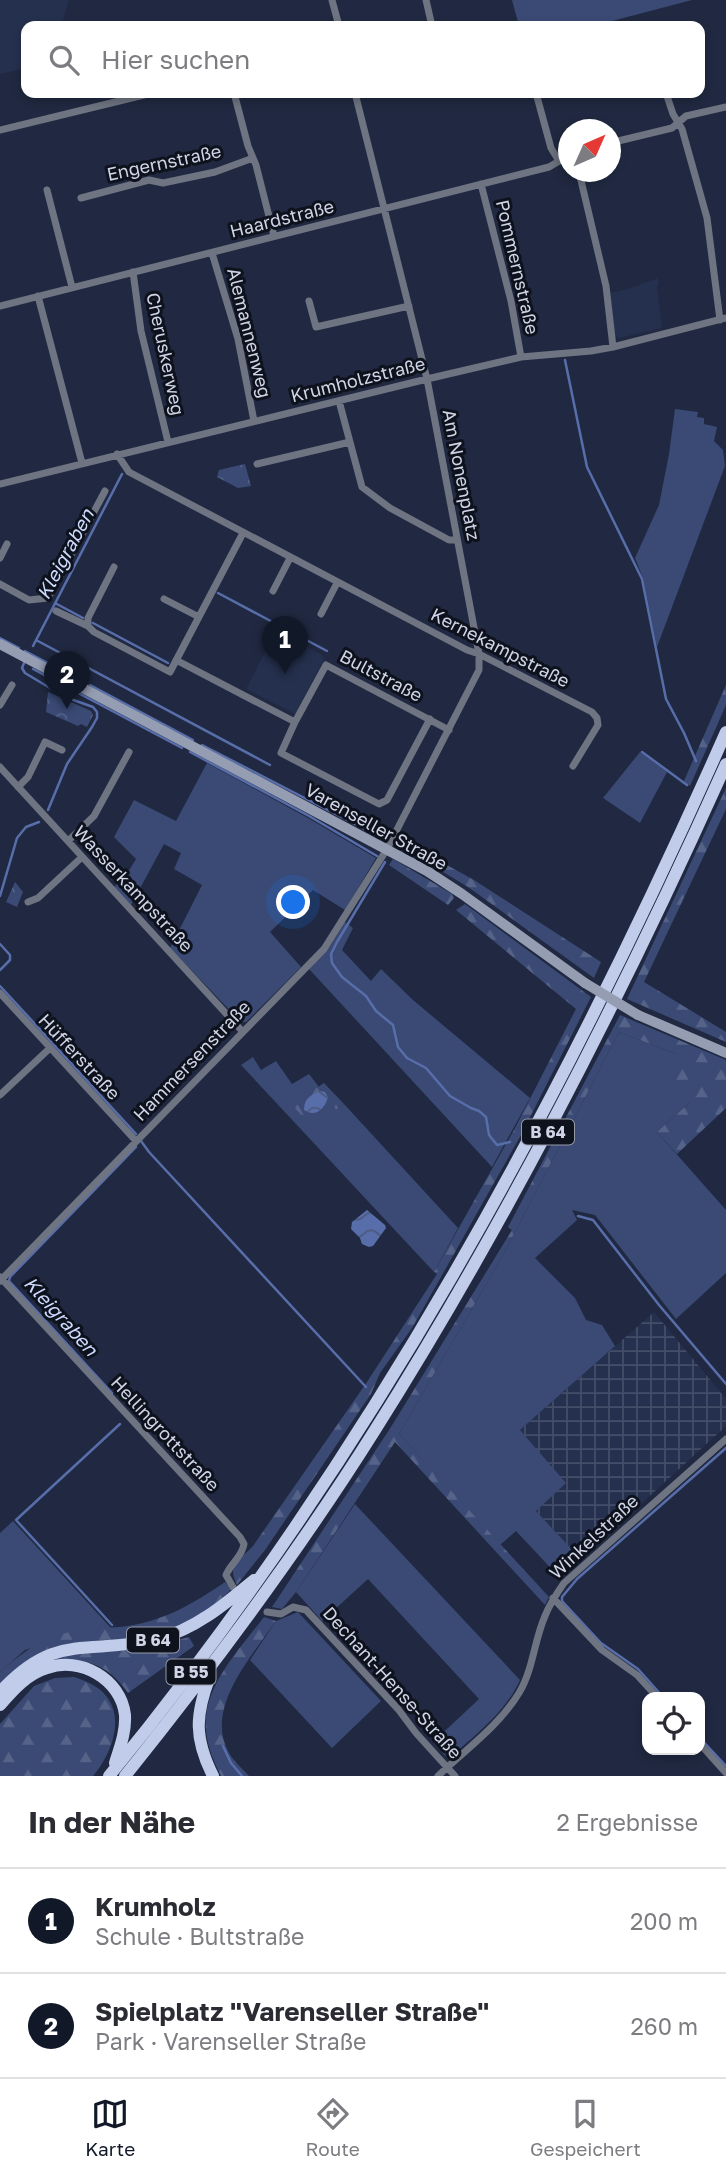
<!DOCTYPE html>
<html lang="de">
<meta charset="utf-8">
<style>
:root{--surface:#fff;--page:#f7f7f7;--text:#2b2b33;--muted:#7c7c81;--line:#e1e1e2;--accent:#111827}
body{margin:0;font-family:"Golos Text",sans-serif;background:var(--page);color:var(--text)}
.controls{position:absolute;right:21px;bottom:21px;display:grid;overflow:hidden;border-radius:14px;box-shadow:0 4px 10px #0003}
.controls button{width:63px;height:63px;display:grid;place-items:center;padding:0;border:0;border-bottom:2px solid var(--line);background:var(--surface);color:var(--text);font:35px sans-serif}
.compass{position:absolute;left:558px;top:119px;width:63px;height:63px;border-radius:50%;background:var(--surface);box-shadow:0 4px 10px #0003;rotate:45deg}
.you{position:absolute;left:294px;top:903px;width:24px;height:24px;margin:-18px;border:5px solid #fff;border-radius:50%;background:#1a73e8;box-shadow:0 0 0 10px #1a73e833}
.badge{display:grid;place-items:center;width:46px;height:46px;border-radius:50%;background:var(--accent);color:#fff;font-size:23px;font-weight:700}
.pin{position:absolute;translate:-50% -58px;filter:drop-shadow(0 2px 4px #0008)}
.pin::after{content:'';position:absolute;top:37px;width:24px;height:21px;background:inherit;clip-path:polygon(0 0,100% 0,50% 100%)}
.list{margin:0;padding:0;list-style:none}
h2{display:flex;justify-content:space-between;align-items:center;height:91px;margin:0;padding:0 28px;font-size:30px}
h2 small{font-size:23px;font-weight:400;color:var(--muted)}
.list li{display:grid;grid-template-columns:46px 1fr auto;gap:21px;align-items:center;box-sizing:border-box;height:105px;padding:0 28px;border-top:2px solid var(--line)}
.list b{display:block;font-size:26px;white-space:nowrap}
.list p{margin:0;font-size:23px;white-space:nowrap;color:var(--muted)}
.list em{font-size:23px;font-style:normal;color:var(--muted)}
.icon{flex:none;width:38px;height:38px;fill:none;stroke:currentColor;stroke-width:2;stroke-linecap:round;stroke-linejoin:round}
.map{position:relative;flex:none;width:726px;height:1776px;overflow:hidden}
.search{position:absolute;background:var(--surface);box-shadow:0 4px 10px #0003;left:21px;right:21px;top:21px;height:77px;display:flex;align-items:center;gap:18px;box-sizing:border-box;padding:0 24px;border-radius:14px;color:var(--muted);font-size:26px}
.sheet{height:301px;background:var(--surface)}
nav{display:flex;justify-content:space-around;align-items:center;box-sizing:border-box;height:98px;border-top:2px solid var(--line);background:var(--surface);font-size:19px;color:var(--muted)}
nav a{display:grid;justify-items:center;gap:4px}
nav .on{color:var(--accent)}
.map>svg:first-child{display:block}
.built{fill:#25304e}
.industrial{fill:url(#industrial-grid)}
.grass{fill:#3a4a75}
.forest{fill:url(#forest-firs)}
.park{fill:url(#park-crowns)}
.water{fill:url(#water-waves)}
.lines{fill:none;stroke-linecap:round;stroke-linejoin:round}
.stream{stroke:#586eaa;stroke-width:2.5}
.minor{stroke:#6e7481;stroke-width:7}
.secondary{stroke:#959db2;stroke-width:10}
.trunk{stroke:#c0ccea;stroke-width:12}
.secondary-bridge{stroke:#959db2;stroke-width:10}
.labels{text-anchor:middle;stroke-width:6;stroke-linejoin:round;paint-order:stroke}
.shield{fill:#0e121d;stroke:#959aaa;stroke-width:2}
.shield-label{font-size:16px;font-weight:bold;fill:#cfd5e6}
.street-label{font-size:18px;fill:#cfd5e6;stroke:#0e121d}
.water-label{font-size:19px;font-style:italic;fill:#ccdbfe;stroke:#0e121d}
</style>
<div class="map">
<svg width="726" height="1776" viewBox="0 0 726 1776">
<defs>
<pattern id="industrial-grid" width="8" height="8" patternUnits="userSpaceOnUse" patternTransform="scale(1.75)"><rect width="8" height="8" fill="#25304e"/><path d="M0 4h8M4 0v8" fill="none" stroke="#444d68"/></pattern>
<pattern id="forest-firs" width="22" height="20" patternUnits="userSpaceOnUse" patternTransform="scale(1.75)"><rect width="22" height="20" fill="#3a4a75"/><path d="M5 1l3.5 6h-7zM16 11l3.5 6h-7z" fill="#556389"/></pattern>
<pattern id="park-crowns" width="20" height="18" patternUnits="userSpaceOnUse" patternTransform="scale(1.75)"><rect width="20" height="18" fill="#3a4a75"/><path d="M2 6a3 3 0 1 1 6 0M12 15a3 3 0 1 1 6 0" fill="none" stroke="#556389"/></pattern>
<pattern id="water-waves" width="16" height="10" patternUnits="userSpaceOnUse" patternTransform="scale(1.75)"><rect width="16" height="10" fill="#586eaa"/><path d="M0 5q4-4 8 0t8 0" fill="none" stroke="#4c597d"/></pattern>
</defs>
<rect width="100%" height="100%" fill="#202941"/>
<path class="built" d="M0,0H69L63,20L39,26H26V39L23,45L26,68L0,74Z
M658,278L659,284L657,287L662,328L619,338L615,335L610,293L628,289Z
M276,631L322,655L324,659L295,714L246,689Z"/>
<path class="industrial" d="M654,1312L726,1399V1426L581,1559L536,1511L520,1430Z"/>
<path class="grass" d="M512,0H692L593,26H519Z
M675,409L698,412L697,417L704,418V424L717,427L714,441L723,450L725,466L657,647L643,578L635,558L659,505L669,454Z
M640,752L667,772L640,823L603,798Z
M207,763L308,818L376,858L345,910L313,890L270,932L301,967L246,1022H241L170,948L202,885L174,869L181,853L164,844L131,905L114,887L125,877L136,859L114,837L134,800L176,821Z
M345,922L353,928L342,950L371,981L381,969L413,1000L530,1098L492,1167L309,969L330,946Z
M619,1032L676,1054L689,1103L657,1132L726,1210V1273L676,1319L595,1215L572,1210L577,1220L535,1258L575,1298L586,1320L602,1325L615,1346L520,1430L566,1483L536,1511L581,1559L560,1578L516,1531L500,1545L399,1434L502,1257Z
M253,1057L261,1070L276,1061L292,1084L309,1074L319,1087L293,1105L334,1107L336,1110L344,1104L458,1228L434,1272L241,1065Z
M355,1504L520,1680C506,1712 474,1736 448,1759L433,1742L479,1699L368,1579L322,1621L296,1592Z
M13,1521L111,1628H98L25,1650L0,1672V1533Z
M298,1612L381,1701L332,1748L250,1660L276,1621Z"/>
<path class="forest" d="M726,685V705L690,786L684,781Z
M726,788V809L644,982L726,1032V1042L627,999Z
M398,838L474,880L601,962L594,978L468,887L395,843Z
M393,859L452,894L454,898L448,905L389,865Z
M465,904L591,997L521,1135L441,1277L412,1328L380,1373L371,1394L265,1550L237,1585C226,1564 240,1560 253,1546L367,1382L437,1274L434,1272L514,1130L576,1009L456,910Z
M620,1015L726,1060V1108L677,1154L657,1132L689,1103L659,1077L676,1054L619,1032L502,1257L399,1434L549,1597L545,1605L395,1442L296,1592L282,1609L272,1607L391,1427L512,1230L508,1227Z
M324,1083L344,1104L336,1110L334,1107L310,1124L292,1105Z
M225,1582L232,1589C206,1614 175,1632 138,1638C122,1641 106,1640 90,1641C50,1644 28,1658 0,1685V1672C32,1644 52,1632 96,1628C106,1627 117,1628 128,1626C166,1620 194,1603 225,1582Z
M264,1617L276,1621C252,1656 205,1707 228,1751C232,1760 242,1768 249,1776H221C214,1762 207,1746 206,1730C202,1687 240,1649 264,1617Z
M189,1637L194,1646L128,1693C107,1663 86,1658 51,1662L71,1651L162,1644Z
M74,1677C86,1681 99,1686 107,1697C125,1721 110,1756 93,1776H0V1724L34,1686L55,1678Z"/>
<path class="park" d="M245,464L251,486L238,488L217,477L219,470Z
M48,692L91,711L93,715L87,727L81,724L78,726L46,712Z
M15,882L23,892L17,907L6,902Z"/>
<path class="water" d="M321,1091L325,1092L328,1097C325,1109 315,1118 304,1110C304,1098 311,1095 321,1091Z
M367,1210L385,1225L386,1228L373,1246L369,1247L362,1244L360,1238L351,1229L352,1222Z"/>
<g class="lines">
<path class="stream" d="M565,360L587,467L642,579L666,699L684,733L696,761
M218,593L327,651
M55,603L83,618
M93,623L168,663
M0,638L19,648
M36,640L270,765
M33,646L122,474
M25,651L80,680
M24,663L22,668L25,673L65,697L93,707L97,712V718L92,727L67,764L48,810
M33,669L182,748
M90,685L193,740
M202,745L382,838
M190,752L309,816L377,856
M642,752L687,785
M385,862L337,942L331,954L332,963L342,977L366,996L376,1011L393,1025L398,1047L407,1058L426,1068L450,1096L471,1108L479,1111L486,1117L489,1135L497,1145L510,1142
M0,896L17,838L26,827L39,822
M0,944L10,955V960L0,970
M0,986L136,1134
M141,1141L149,1152L366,1387
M578,1216L593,1220L659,1305L726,1384
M112,1393L9,1281L10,1277L136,1147
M112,1625L16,1520L120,1424
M663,1697L638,1669L601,1643L562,1601V1597L577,1579L726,1448
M700,1738L726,1766
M223,1746L231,1763L242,1776"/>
<path class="minor" d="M332,0L339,26
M426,0L432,26
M234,93L248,146L256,165L274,236
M536,93L551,148L559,161
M666,93L673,114L682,129L707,218L720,320
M0,130L152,93
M610,143L672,128L686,116L726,107
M579,172L606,286L613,347
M481,184L511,301L521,357
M47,190L72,287
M81,198L149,180L163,183L215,172L253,158
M212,253L238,339L254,421
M133,272L141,331L168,442
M38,296L82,463
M309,301L316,327L409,306
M0,306L549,167L568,156
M339,401L362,487L390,508L449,540H457
M117,454L129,472L467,650L479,654L592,712L597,718L598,725L573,766
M257,464L350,442
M0,484L427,379L521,357L591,351L613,347L726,318
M0,558L7,544
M114,567L88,618V626L94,632L170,672L243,533
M0,584L29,600L48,598L105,491
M273,591L290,558
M164,599L199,617
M56,611L88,626
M321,614L337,583
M176,660L295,722
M0,705L12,685
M430,719L387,800L379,804L281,753L295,722L326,665L449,730
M0,767L243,1032
M18,787L28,777L45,742L62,750
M68,841L94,816L129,752
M28,902L38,898L82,857
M0,993L136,1141
M0,1095L50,1048
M0,1277L240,1537L244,1544C242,1557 231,1563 226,1575L233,1587
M0,1281L324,949L387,849L479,670V654L427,379L355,93
M553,1598L602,1650L637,1675L657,1697
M267,1612L281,1614L293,1607L306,1610L398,1709L416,1733L455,1776
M700,1744L726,1773
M438,1776C465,1750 499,1726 519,1693C533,1670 534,1641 545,1616C550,1603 557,1593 564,1583L726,1439"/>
<path class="secondary" d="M0,644L427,871L462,894L585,983
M638,1015L726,1053"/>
<path class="trunk" d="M210,1676C195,1715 194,1738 213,1776
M0,1692C57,1630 89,1656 158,1639C196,1629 225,1604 254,1580
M0,1705C13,1690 27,1674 47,1668C80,1656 121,1679 125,1715C126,1732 120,1747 115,1763
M109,1776C367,1462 562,1103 726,732
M125,1776C214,1665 299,1551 375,1430C509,1218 623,994 726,764"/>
<path class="secondary-bridge" d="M585,983L638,1015"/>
</g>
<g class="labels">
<g class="shield">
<rect x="522" y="1119.5" width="52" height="25" rx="5"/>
<rect x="127" y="1627.5" width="52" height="25" rx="5"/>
<rect x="166.5" y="1659.5" width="49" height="25" rx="5"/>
</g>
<g class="shield-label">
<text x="548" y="1138">B 64</text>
<text x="153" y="1646">B 64</text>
<text x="191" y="1678">B 55</text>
</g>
<g class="street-label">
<text transform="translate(164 163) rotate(-12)" y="6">Engernstraße</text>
<text transform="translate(282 219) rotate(-14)" y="6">Haardstraße</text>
<text transform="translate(517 267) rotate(77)" y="6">Pommernstraße</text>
<text transform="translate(249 333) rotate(76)" y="6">Alemannenweg</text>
<text transform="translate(165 354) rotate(78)" y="6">Cheruskerweg</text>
<text transform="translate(358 380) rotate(-14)" y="6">Krumholzstraße</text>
<text transform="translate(461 475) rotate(79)" y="6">Am Nonenplatz</text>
<text transform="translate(500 648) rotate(27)" y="6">Kernekampstraße</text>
<text transform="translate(381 676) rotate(28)" y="6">Bultstraße</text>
<text transform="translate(376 827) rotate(29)" y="6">Varenseller Straße</text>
<text transform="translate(133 889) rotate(47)" y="6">Wasserkampstraße</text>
<text transform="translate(79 1057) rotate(47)" y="6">Hüfferstraße</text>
<text transform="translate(192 1061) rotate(-46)" y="6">Hammersenstraße</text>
<text transform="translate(165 1434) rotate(47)" y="6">Hellingrottstraße</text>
<text transform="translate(594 1537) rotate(-43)" y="6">Winkelstraße</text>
<text transform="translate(392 1683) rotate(48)" y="6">Dechant-Hense-Straße</text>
</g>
<g class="water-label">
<text transform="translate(65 554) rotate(-62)" y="7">Kleigraben</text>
<text transform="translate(61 1316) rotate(48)" y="7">Kleigraben</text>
</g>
</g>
</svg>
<div class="controls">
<button><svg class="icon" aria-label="locate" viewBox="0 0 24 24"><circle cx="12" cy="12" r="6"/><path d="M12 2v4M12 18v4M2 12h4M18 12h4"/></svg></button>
</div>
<svg class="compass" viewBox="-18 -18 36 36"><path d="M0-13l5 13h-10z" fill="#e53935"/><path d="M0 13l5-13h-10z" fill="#7c7c81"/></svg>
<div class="you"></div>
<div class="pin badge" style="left:285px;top:674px">1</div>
<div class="pin badge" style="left:67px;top:709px">2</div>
<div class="search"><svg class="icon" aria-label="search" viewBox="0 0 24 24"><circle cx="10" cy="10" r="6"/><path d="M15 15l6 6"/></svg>Hier suchen</div>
</div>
<section class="sheet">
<h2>In der Nähe<small>2 Ergebnisse</small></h2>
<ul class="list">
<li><span class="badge">1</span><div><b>Krumholz</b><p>Schule · Bultstraße</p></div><em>200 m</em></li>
<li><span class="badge">2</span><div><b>Spielplatz &quot;Varenseller Straße&quot;</b><p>Park · Varenseller Straße</p></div><em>260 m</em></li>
</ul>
</section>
<nav>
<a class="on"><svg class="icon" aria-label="map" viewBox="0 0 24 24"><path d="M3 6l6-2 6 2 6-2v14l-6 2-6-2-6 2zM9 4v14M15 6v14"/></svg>Karte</a>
<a><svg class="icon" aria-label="directions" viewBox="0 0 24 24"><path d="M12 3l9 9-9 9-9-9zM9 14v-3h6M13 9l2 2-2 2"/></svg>Route</a>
<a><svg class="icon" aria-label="saved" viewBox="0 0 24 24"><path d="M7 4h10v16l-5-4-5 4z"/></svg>Gespeichert</a>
</nav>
